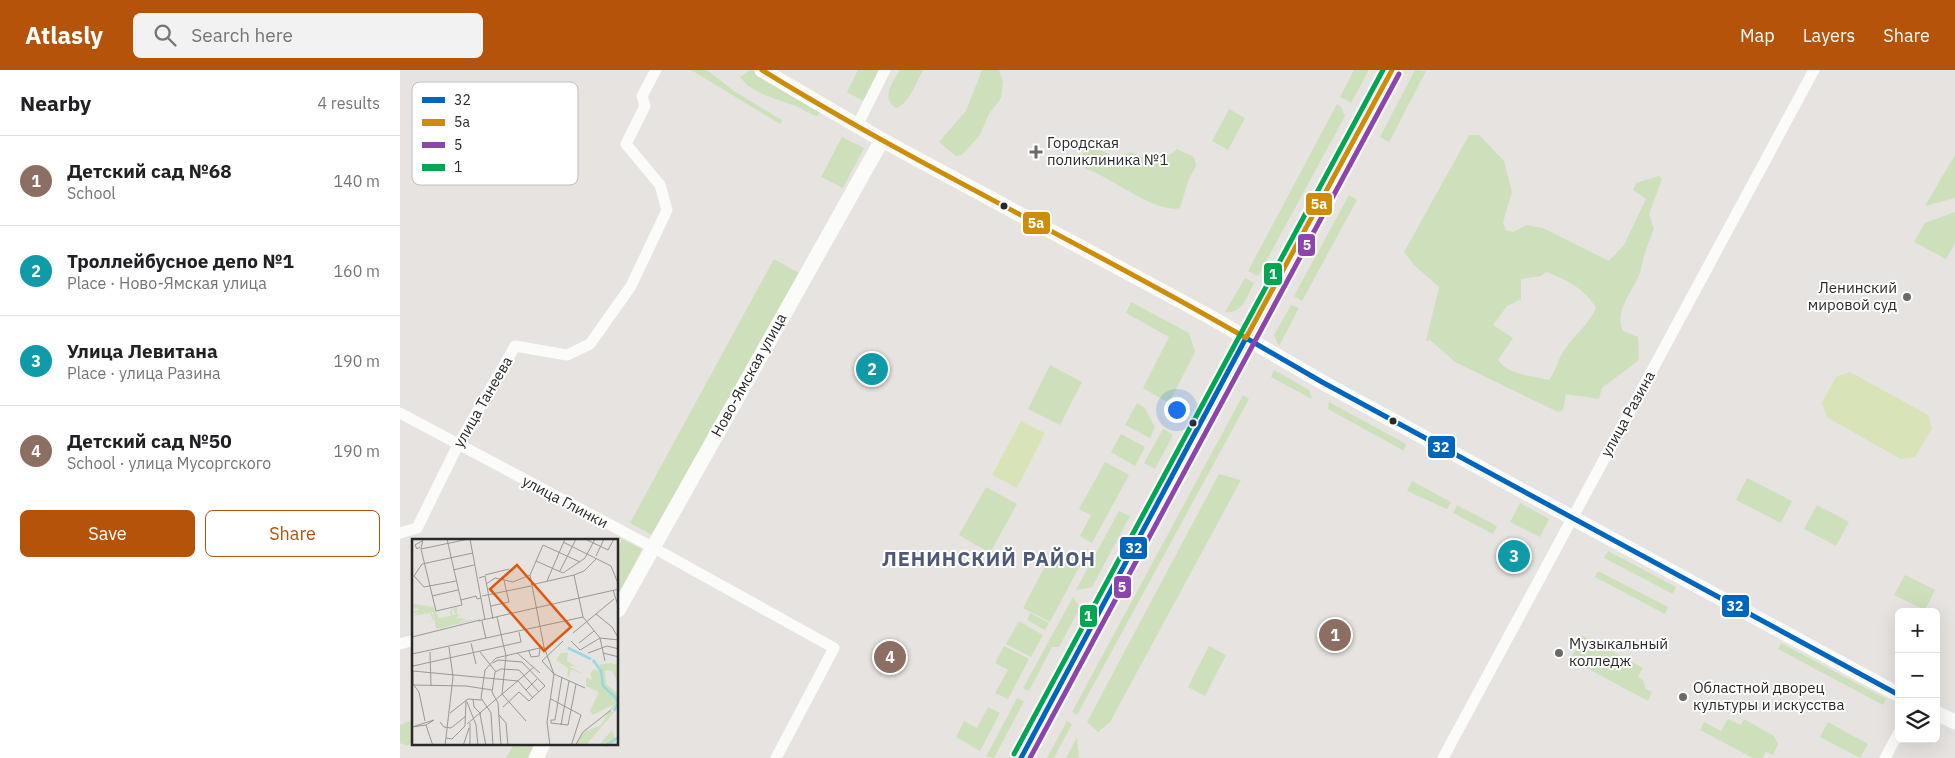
<!DOCTYPE html>
<meta charset="utf-8">
<style>
:root{--surface:#fff;--page:#f2f2f2;--text:#202124;--muted:#757577;--line:#e0e0e0;--accent:#b45309}
body{margin:0;font-family:"IBM Plex Sans",sans-serif;background:var(--page);color:var(--text)}
.controls{position:absolute;right:15px;bottom:15px;display:grid;overflow:hidden;border-radius:8px;box-shadow:0 5px 20px #0002}
.controls button{width:45px;height:45px;display:grid;place-items:center;padding:0;border:0;border-bottom:1px solid var(--line);background:var(--surface);color:var(--text);font:25px sans-serif}
.you{position:absolute;left:776px;top:339px;width:18px;height:18px;margin:-12px;border:4px solid #fff;border-radius:50%;background:#1a73e8;box-shadow:0 0 0 8px #1a73e833}
.badge{display:grid;place-items:center;width:32px;height:32px;border-radius:50%;background:var(--accent);color:#fff;font-size:16px;font-weight:700}
.pin{position:absolute;translate:-50% -50%;border:2px solid #fff;box-shadow:0 1px 5px #0006}
.list{margin:0;padding:0;list-style:none}
h2{display:flex;justify-content:space-between;align-items:center;height:65px;margin:0;padding:0 20px;font-size:21px}
h2 small{font-size:16px;font-weight:400;color:var(--muted)}
.list li{display:grid;grid-template-columns:32px 1fr auto;gap:15px;align-items:center;box-sizing:border-box;height:90px;padding:0 20px;border-top:1px solid var(--line)}
.list b{display:block;font-size:19px;white-space:nowrap}
.list p{margin:0;font-size:16px;white-space:nowrap;color:var(--muted)}
.list em{font-size:16px;font-style:normal;color:var(--muted)}
.actions{display:flex;gap:10px;padding:15px 20px}
.actions a{flex:1;padding:11px 0;border:1px solid var(--accent);border-radius:8px;text-align:center;font-size:18px;color:var(--accent)}
.actions .main{background:var(--accent);color:#fff}
.icon{flex:none;width:28px;height:28px;fill:none;stroke:currentColor;stroke-width:2;stroke-linecap:round;stroke-linejoin:round}
.map{position:relative;flex:none;width:1555px;height:688px;overflow:hidden}
header{display:flex;align-items:center;gap:30px;box-sizing:border-box;height:70px;padding:0 25px;background:var(--accent);color:#fff}
header strong{font-size:24px}
nav{display:flex;gap:28px;margin-inline-start:auto;font-size:18px}
.search{width:350px;height:45px;background:var(--page);display:flex;align-items:center;gap:12px;box-sizing:border-box;padding:0 18px;border-radius:8px;color:var(--muted);font-size:19px}
main{display:flex}
aside{flex:1;background:var(--surface)}
.map>svg:first-child{display:block}
.green{fill:#cde0bb;fill-rule:evenodd}
.pitch{fill:#d8e4b8}
.lines{fill:none;stroke-linecap:round;stroke-linejoin:round}
.minor{stroke:#fbfbfa;stroke-width:11}
.tertiary{stroke:#fbfbfa;stroke-width:15}
.primary{stroke:#c7c3b9;stroke-width:19}
.bus-1-casing{stroke:#fff;stroke-width:9}
.bus-2-casing{stroke:#fff;stroke-width:9}
.bus-3-casing{stroke:#fff;stroke-width:9}
.bus-4-casing{stroke:#fff;stroke-width:9}
.bus-1{stroke:#0065bd;stroke-width:5}
.bus-2{stroke:#ce8d08;stroke-width:5}
.bus-3{stroke:#8e44ad;stroke-width:5}
.bus-4{stroke:#00a651;stroke-width:5}
.poi-dot{fill:#6b6a69;stroke:#fff;stroke-width:2}
.bus-dot{fill:#292929;stroke:#fff;stroke-width:2}
.labels{text-anchor:middle;stroke-width:4;stroke-linejoin:round;paint-order:stroke}
.poi-label{font-size:15px;fill:#292929;stroke:#fff;text-anchor:start}
.street-label{font-size:15px;fill:#292929;stroke:#fff}
.district-label{font-size:20px;font-weight:bold;letter-spacing:1px;fill:#4d5976;stroke:#fff}
.inset-river{fill:none;stroke:#97d8e4;stroke-width:2.5}
.inset-road{fill:none;stroke:#9a9997;stroke-width:1}
.view{fill:#de570d;fill-opacity:0.15;stroke:#de570d;stroke-width:2.5}
.inset-edge{fill:none;stroke:#292929;stroke-width:2.5}
.key{fill:#fff;stroke:#bfbfbf;stroke-width:1}
.key-label{font-size:14px;fill:#292929}
.line-badge{stroke:#fff;stroke-width:2}
.badge-label{font-size:14px;text-anchor:middle;font-weight:bold;fill:#fff}
</style>
<header>
<strong>Atlasly</strong>
<div class="search"><svg class="icon" aria-label="search" viewBox="0 0 24 24"><circle cx="10" cy="10" r="6"/><path d="M15 15l6 6"/></svg>Search here</div>
<nav><a>Map</a><a>Layers</a><a>Share</a></nav>
</header>
<main>
<aside>
<h2>Nearby<small>4 results</small></h2>
<ul class="list">
<li><span class="badge" style="background:#8d6e63">1</span><div><b>Детский сад №68</b><p>School</p></div><em>140 m</em></li>
<li><span class="badge" style="background:#0f9aa8">2</span><div><b>Троллейбусное депо №1</b><p>Place · Ново-Ямская улица</p></div><em>160 m</em></li>
<li><span class="badge" style="background:#0f9aa8">3</span><div><b>Улица Левитана</b><p>Place · улица Разина</p></div><em>190 m</em></li>
<li><span class="badge" style="background:#8d6e63">4</span><div><b>Детский сад №50</b><p>School · улица Мусоргского</p></div><em>190 m</em></li>
</ul>
<div class="actions"><a class="main">Save</a><a>Share</a></div>
</aside>
<div class="map">
<svg width="1555" height="688" viewBox="0 0 1555 688">
<rect width="100%" height="100%" fill="#e6e3e0"/>
<path class="green" d="M291,0H307L334,21L382,50L380,54Z
M350,0L358,2L383,21L420,42L417,46L413,45L398,37L362,24L348,16L340,7Z
M458,0H479L463,31L447,22Z
M500,0H523C517,11 509,34 496,38C480,28 493,12 500,0Z
M582,0H599L603,11L601,28L589,44L580,65L562,85L556,86L539,72L566,41Z
M954,0H969L951,33L940,27Z
M1015,0L1026,1L989,72L980,67Z
M937,34L941,37L945,46L858,206L848,201Z
M829,39L845,48L828,80L812,71Z
M1069,65H1079L1104,91L1112,122L1103,152L1106,160L1113,162L1127,155L1143,158L1209,191L1224,175L1246,129L1233,120L1236,113L1259,106L1262,109L1249,144L1254,159C1248,173 1244,185 1241,199C1236,219 1213,239 1223,261L1238,267L1239,290L1202,318L1199,329L1166,324L1163,340L1158,342L1055,292L1030,270L1026,271L1039,217L1014,195L1004,182ZM1146,202C1166,209 1185,219 1196,238C1188,256 1173,266 1163,282C1157,292 1156,301 1149,310C1133,306 1108,305 1098,290L1113,268L1093,255L1107,236L1121,229V209L1141,206Z
M442,67L464,78L443,118L421,107Z
M686,77C705,78 712,93 731,82C752,91 758,95 777,79L794,87L796,96L789,109L780,138C755,144 712,107 686,99L680,89Z
M1555,85V128L1525,136Z
M949,125L957,130L902,231L894,226Z
M1555,142V173L1546,189L1514,172L1525,153Z
M374,189L399,203L254,466L230,453Z
M845,208L854,213C847,226 843,244 825,242Z
M731,232L789,263L795,282L769,333L743,318L769,267L726,243Z
M891,235L899,238L879,276L874,265Z
M650,295L682,312L660,355L628,339Z
M874,300L909,320L912,329L871,307Z
M843,325L849,329L677,645L672,642Z
M929,332L1006,374L1004,381L928,339Z
M737,333L745,338L755,357L750,368L725,355Z
M763,359L773,365L755,399L744,393Z
M721,364L745,377L735,396L711,382Z
M705,392L729,405L692,473L680,466L691,445L679,439Z
M819,404L841,410L710,652L698,662L687,652Z
M1347,408L1392,431L1381,453L1336,430Z
M1012,411L1051,432L1047,439L1007,421Z
M586,417L617,434L590,483L559,465Z
M1120,433L1149,449L1140,467L1110,452Z
M1057,435L1097,456L1093,464L1053,443Z
M1417,435L1449,452L1436,476L1404,459Z
M719,441L730,446L692,517L676,520Z
M222,469L242,479L218,526V478Z
M673,480L685,486L650,552L623,538L651,485L666,493Z
M1208,481L1276,517L1273,524L1204,488Z
M1198,501L1268,537L1265,544L1195,507Z
M1505,505L1535,520L1525,540L1494,525Z
M673,527L680,538L659,577H652L629,621L623,618Z
M630,543L649,553L645,560L627,550Z
M619,551L643,565L631,587L606,574Z
M1182,565L1243,598L1238,607L1243,610L1246,619L1252,622L1248,631L1170,589L1176,579L1171,576Z
M1381,573L1486,629L1483,635L1378,579Z
M604,576L629,589L608,629L595,623L608,600L595,593Z
M809,576L826,585L805,626L788,617Z
M617,628L624,631L594,688L586,687Z
M588,637L600,643L580,681L556,667L564,651L577,658Z
M14,649V672L7,676L0,673V655Z
M1328,649L1341,655L1344,649L1374,666L1378,674L1373,685L1366,682L1363,688H1353L1300,660L1304,652L1321,661Z
M667,651L672,654L654,688H647Z
M1428,652L1468,674L1460,688L1420,667Z
M677,667L679,688H666Z
M114,674H139L132,688H106Z"/>
<path class="pitch" d="M1450,302L1528,345L1532,358L1515,387L1501,389L1428,348L1422,333L1436,307Z
M621,351L645,363L617,418L592,405Z"/>
<g class="lines">
<path class="minor" d="M457,56L485,0
M0,343L252,477L434,578L376,688
M0,463L17,458L58,375L115,276L167,285L190,274L231,216L267,140L260,115L226,74L245,36L242,26L256,0
M0,574L14,570
M1043,688L1414,0
M1485,688L1499,662"/>
<path class="tertiary" d="M362,0L482,70L812,248L922,312L1499,625
M218,540L482,70
M1536,643L1555,652
M136,688L143,674"/>
<path class="primary" d="M621,688L992,0"/>
<g class="bus-1-casing">
<path id="bus-1" d="M846,268L922,312L1499,625
M621,688L846,268"/>
</g>
<g class="bus-2-casing">
<path id="bus-2" d="M362,0C519,97 686,175 846,268
M846,268L992,0"/>
</g>
<g class="bus-3-casing">
<path id="bus-3" d="M630,688L999,4"/>
</g>
<g class="bus-4-casing">
<path id="bus-4" d="M614,684L983,0"/>
</g>
<use href="#bus-1" class="bus-1"/>
<use href="#bus-2" class="bus-2"/>
<use href="#bus-3" class="bus-3"/>
<use href="#bus-4" class="bus-4"/>
</g>
<g class="poi-dot">
<path d="M633.5 74.5h5v5h5v5h-5v5h-5v-5h-5v-5h5z"/>
<circle cx="1507" cy="227" r="5"/>
<circle cx="1159" cy="583" r="5"/>
<circle cx="1283" cy="627" r="5"/>
</g>
<g class="bus-dot">
<circle cx="604" cy="136" r="4.5"/>
<circle cx="993" cy="351" r="4.5"/>
<circle cx="793" cy="353" r="4.5"/>
</g>
<g class="labels">
<g class="poi-label">
<text x="647" y="78">Городская<tspan x="647" dy="17">поликлиника №1</tspan></text>
<text x="1497" y="223" text-anchor="end">Ленинский<tspan x="1497" dy="17">мировой суд</tspan></text>
<text x="1169" y="579">Музыкальный<tspan x="1169" dy="17">колледж</tspan></text>
<text x="1293" y="623">Областной дворец<tspan x="1293" dy="17">культуры и искусства</tspan></text>
</g>
<g class="street-label">
<text transform="translate(349 305) rotate(-61)" y="5">Ново-Ямская улица</text>
<text transform="translate(83 332) rotate(-60)" y="5">улица Танеева</text>
<text transform="translate(1228 344) rotate(-61)" y="5">улица Разина</text>
<text transform="translate(165 432) rotate(28)" y="5">улица Глинки</text>
</g>
<g class="district-label">
<text x="589" y="496">ЛЕНИНСКИЙ РАЙОН</text>
</g>
</g>
<g transform="translate(12 469)">
<rect width="206" height="206" fill="#e6e3e0"/>
<path d="M2,65L21,68L27,79L39,77L38,72L40,70V76H44L41,69L45,68V75L48,76L43,79L55,80L46,83L66,80L24,90L21,73L18,74H20L22,81L19,82L8,84L21,81L18,74L0,77L7,74H0L7,70L0,69ZM149,114H156L155,122L163,127H156L170,134V135L159,130L157,138H155L156,129L144,121ZM199,124L205,126L206,143L200,132L193,131L194,145L206,155V166L201,171L198,170L202,165L181,176L178,172L187,153L174,147V138L180,141L178,134L183,130L187,132L189,129L186,126ZM197,172L202,173L174,206H164L170,195L175,191L179,194L177,191L189,186ZM200,191L206,206H187L194,198Z" fill="#cde0bb"/>
<path class="inset-river" d="M156,109L179,120M181,121L189,132L191,147L203,158L206,164L202,172M193,207L207,198"/>
<path class="inset-road" d="M11,0L9,10L24,72M58,0L73,81M173,0L196,11L202,0M151,3L199,27L207,47M8,8L5,10L3,6L10,2M9,10L57,0M184,17L192,0M124,22L151,34L173,19L183,0M41,31L62,26M148,32L164,0M73,36L97,30M118,36L132,108L142,135L135,183L138,207M118,36L131,6L168,23M162,36L171,78L188,99L193,122M67,39L73,37L81,80M44,42L12,48L2,37L10,25L61,14M135,42L153,0M74,45L83,39L101,43L118,36M119,46L162,36L172,32L184,20M201,51L207,70M20,57L46,51M70,57L119,47M49,61L64,57L65,60L69,59M79,67L97,63L91,37M24,72L50,66L35,0M184,75L200,88L207,100M85,78L94,117L90,155L114,182M66,82L207,50M70,82L74,100M161,94L202,60M0,98L68,81M151,102L130,122L142,135L173,149M159,102L168,111L188,99L207,101M59,104L64,125M167,104L182,92M117,112L119,118L127,117L128,109M18,113L19,147M68,113L84,133M105,114L128,134M176,114L195,107L207,110M191,114L207,118M0,115L171,78M81,124L86,121L110,123L133,147L117,162L107,153L91,168M1,127L109,103L107,93M1,132L106,142M1,132V145L7,153L13,182M106,142L121,159M1,146L54,147L80,151M114,151L125,140M61,160L62,168L69,175M139,160L169,176L159,207M55,163L64,186L66,207M159,171L164,145M38,174L56,160L70,161M68,175L74,207M87,176L94,184L96,207M28,183L32,188L39,189L54,177M58,184V207M139,184V181H143L150,138M139,184L156,186L159,171M55,185L122,128M14,186L21,207M149,186L157,142M0,188L14,186L22,181L0,188M34,199L40,200L53,187L54,161M33,207L41,138L37,108M51,207L57,189M81,207L79,174L69,159L73,131L84,119L132,108M89,207L86,164L80,153L83,133L89,130L107,131L127,153M163,207L171,193L199,171"/>
<path class="view" d="M105,26L159,88L132,112L78,50Z"/>
<rect width="206" height="206" class="inset-edge"/>
</g>
<rect x="12" y="12" width="166" height="103" rx="8" class="key"/>
<rect x="22" y="27" width="23" height="6" fill="#0065bd"/>
<rect x="22" y="49" width="23" height="7" fill="#ce8d08"/>
<rect x="22" y="72" width="23" height="6" fill="#8e44ad"/>
<rect x="22" y="94" width="23" height="7" fill="#00a651"/>
<g class="key-label">
<text x="54" y="35">32</text>
<text x="54" y="57">5а</text>
<text x="54" y="80">5</text>
<text x="54" y="102">1</text>
</g>
<g class="line-badge">
<rect x="905" y="122" width="28" height="24" rx="5" fill="#ce8d08"/>
<rect x="622" y="141" width="29" height="24" rx="5" fill="#ce8d08"/>
<rect x="897" y="163" width="19" height="24" rx="5" fill="#8e44ad"/>
<rect x="863" y="192" width="20" height="24" rx="5" fill="#00a651"/>
<rect x="1027" y="365" width="29" height="24" rx="5" fill="#0065bd"/>
<rect x="719" y="466" width="29" height="24" rx="5" fill="#0065bd"/>
<rect x="713" y="505" width="19" height="24" rx="5" fill="#8e44ad"/>
<rect x="1321" y="524" width="29" height="24" rx="5" fill="#0065bd"/>
<rect x="679" y="534" width="19" height="24" rx="5" fill="#00a651"/>
</g>
<g class="badge-label">
<text x="919" y="139">5а</text>
<text x="636" y="158">5а</text>
<text x="907" y="180">5</text>
<text x="873" y="209">1</text>
<text x="1041" y="382">32</text>
<text x="734" y="483">32</text>
<text x="722" y="522">5</text>
<text x="1335" y="541">32</text>
<text x="688" y="551">1</text>
</g>
</svg>
<div class="controls">
<button>+</button>
<button>−</button>
<button><svg class="icon" aria-label="layers" viewBox="0 0 24 24"><path d="M12 4l9 5-9 5-9-5zM3 14l9 5 9-5"/></svg></button>
</div>
<div class="you"></div>
<div class="pin badge" style="left:935px;top:565px;background:#8d6e63">1</div>
<div class="pin badge" style="left:472px;top:299px;background:#0f9aa8">2</div>
<div class="pin badge" style="left:1114px;top:486px;background:#0f9aa8">3</div>
<div class="pin badge" style="left:490px;top:587px;background:#8d6e63">4</div>
</div>
</main>
